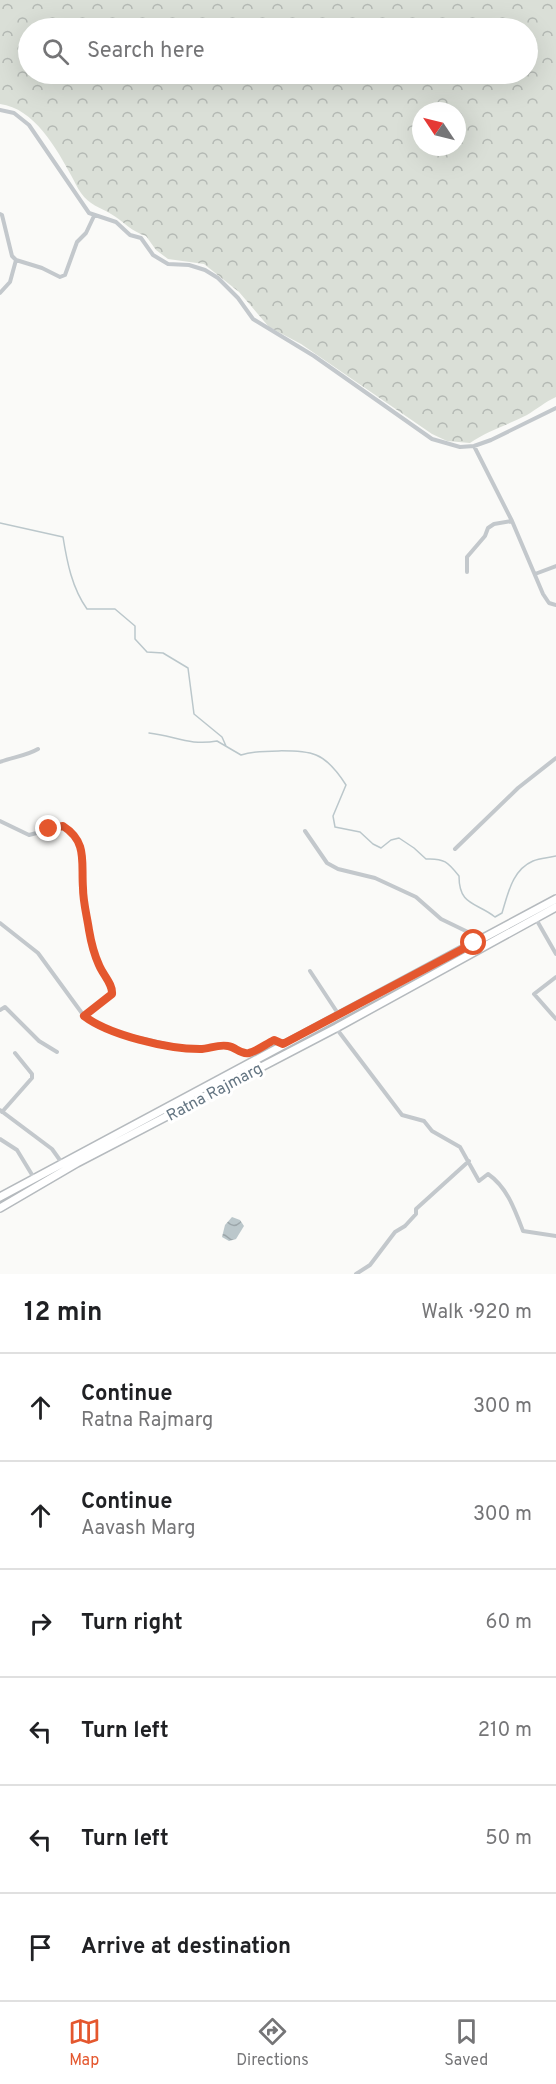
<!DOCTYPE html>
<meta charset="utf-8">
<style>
:root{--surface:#fff;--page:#f6f6f6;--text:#202124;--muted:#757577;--line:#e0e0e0;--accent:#e4572e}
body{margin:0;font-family:Overpass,sans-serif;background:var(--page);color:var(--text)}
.compass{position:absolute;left:412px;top:102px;width:54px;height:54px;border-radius:50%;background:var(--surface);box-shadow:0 6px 24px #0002;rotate:305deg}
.stop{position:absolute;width:18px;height:18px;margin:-14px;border:4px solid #e4572e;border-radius:50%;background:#fff}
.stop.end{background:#e4572e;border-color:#fff;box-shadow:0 2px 6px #0008}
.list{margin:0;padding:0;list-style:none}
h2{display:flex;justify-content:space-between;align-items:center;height:78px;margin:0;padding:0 24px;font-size:26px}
h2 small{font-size:20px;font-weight:400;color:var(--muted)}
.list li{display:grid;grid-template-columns:39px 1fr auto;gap:18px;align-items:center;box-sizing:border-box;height:108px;padding:0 24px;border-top:2px solid var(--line)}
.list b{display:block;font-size:22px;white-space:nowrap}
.list p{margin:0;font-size:20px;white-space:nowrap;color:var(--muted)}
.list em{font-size:20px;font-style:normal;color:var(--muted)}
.icon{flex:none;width:33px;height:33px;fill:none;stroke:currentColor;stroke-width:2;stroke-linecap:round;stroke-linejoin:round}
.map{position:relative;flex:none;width:556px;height:1274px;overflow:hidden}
.search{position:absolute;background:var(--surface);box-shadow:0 6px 24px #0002;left:18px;right:18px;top:18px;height:66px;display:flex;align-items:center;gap:15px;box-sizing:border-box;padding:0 21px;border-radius:33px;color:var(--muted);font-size:22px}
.sheet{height:726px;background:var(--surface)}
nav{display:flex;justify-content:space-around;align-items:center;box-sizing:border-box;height:84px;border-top:2px solid var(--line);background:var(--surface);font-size:16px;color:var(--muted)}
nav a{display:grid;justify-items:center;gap:3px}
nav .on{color:var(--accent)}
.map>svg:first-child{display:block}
.forest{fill:url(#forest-crowns);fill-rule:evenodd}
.water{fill:url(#water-waves)}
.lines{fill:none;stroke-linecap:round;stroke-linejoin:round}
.stream{stroke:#bbc7cb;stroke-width:1.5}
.primary-casing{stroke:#b5babe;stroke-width:10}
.minor{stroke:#c3c8cc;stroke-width:4}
.primary{stroke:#fff;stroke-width:7}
.route{stroke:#e4572e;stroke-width:8}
.labels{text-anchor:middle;stroke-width:6;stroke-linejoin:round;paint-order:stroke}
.street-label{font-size:16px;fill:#657683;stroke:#fff}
</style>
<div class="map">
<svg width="556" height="1274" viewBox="0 0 556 1274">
<defs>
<pattern id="forest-crowns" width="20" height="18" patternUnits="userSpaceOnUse" patternTransform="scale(1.5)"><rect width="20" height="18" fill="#dadfd7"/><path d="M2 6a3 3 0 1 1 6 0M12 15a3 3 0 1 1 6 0" fill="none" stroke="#b4b9b4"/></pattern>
<pattern id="water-waves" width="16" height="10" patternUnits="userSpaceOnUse" patternTransform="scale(1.5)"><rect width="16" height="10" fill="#bbc7cb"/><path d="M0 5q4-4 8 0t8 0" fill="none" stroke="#9ca6aa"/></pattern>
</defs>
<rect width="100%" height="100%" fill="#fafaf8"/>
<path class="forest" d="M0,0H556V397C545,402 537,409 527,415C508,425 487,431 470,443L447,441L432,434L301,344L269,327L239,292L204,264L168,259L156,250L146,236C132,232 123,221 111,214C100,207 89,205 81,193C77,188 75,182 72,177C57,149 34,108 0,104ZM28,28H528V74H28ZM421,111H457V147H421Z"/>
<path class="water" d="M232,1217L240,1220L244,1226L236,1239L229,1241L222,1237L225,1225Z"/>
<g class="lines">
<path class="stream" d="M0,523L63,537C67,562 72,588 87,609H115L135,626V639L147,652L163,653L188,668L194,714L222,737L226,746
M149,733C175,736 190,746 217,741L241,755C257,750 301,749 316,755C329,760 339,774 346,785L333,816L335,827L360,832L373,844L381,848L391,840L399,838L414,848L426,859C444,858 448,862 459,876C459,906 476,902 495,917L502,913C508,894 512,870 533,861C540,858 548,858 556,856"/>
<g class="primary-casing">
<path id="primary" d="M0,1197L556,899
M0,1208L77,1163L336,1028L556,907"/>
</g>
<path class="minor" d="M0,110L14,113L29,125L89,213L116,222L130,235L141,238L153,255L168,264L189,265L205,270L218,278L238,298L253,319L314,356L432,439L460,447L474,446L491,440L556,408
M0,214L2,215L12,256L16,260L42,268L60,277L65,275L77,242L86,233L94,216
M0,293L10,282L16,260
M474,446L512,521L543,594L549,603L556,605
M467,572V557L485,536L488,528L494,524L512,521
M535,574L556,566
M0,762C13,757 26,756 38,749
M0,821L29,835L63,826L73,833L80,843L83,863V890L90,935L95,956L112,988V994L84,1016
M305,831L327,863L338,869L375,878L416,897L441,919L472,934L474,942
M455,849L518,788L556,758
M536,919L556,954
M0,923L38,953L84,1016L97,1026L109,1031L179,1047L201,1049L227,1045L243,1053H249L274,1040L283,1044
M310,971L339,1015
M556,977L534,994L556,1019
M0,1010L5,1007L39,1041L57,1052
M336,1028L402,1115L424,1121L432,1131L460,1147L479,1181L488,1174C507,1187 515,1210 523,1231L556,1236
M0,1110L52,1149L62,1163
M2,1112L32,1078V1074L15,1053
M0,1139L17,1150L34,1178
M356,1274L370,1265L395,1232L405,1226L416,1214V1209L469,1161"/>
<use href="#primary" class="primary"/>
</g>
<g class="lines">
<path class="route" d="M49,829L63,826C88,842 81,862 83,888C83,902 87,916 89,930C91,942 94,954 99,965C103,975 113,984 112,994L84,1016C109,1035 167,1049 200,1049C209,1049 218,1044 228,1046C236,1047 240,1055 249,1053C257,1051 266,1044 274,1040L283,1044L474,943"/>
</g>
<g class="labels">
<g class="street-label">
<text transform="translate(214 1091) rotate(-28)" y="6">Ratna Rajmarg</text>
</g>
</g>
</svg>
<svg class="compass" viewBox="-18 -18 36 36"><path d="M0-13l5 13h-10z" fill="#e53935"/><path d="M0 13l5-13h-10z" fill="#757577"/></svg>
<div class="stop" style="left:474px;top:943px"></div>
<div class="stop end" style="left:49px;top:829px"></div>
<div class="search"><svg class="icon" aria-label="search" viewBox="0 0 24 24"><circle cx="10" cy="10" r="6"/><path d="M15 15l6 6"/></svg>Search here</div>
</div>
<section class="sheet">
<h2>12 min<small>Walk · 920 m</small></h2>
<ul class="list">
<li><svg class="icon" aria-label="ahead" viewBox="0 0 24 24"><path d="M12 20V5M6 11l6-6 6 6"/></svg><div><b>Continue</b><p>Ratna Rajmarg</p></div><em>300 m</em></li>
<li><svg class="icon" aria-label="ahead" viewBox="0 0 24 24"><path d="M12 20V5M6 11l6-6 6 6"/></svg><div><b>Continue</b><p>Aavash Marg</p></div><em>300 m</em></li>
<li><svg class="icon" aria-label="right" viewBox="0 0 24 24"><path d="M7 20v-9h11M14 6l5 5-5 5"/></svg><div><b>Turn right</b></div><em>60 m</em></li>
<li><svg class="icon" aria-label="left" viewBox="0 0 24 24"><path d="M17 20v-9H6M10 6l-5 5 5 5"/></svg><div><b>Turn left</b></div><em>210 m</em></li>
<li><svg class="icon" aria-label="left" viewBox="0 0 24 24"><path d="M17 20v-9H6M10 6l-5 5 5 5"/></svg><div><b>Turn left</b></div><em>50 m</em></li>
<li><svg class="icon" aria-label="arrive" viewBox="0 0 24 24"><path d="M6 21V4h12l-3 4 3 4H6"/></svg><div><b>Arrive at destination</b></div></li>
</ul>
</section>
<nav>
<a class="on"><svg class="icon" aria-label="map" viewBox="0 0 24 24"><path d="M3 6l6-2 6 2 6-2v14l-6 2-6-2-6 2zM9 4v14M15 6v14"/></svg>Map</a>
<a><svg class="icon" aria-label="directions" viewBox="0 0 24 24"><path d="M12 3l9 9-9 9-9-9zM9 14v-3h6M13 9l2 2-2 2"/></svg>Directions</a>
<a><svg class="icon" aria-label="saved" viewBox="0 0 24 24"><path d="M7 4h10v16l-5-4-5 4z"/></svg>Saved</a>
</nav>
